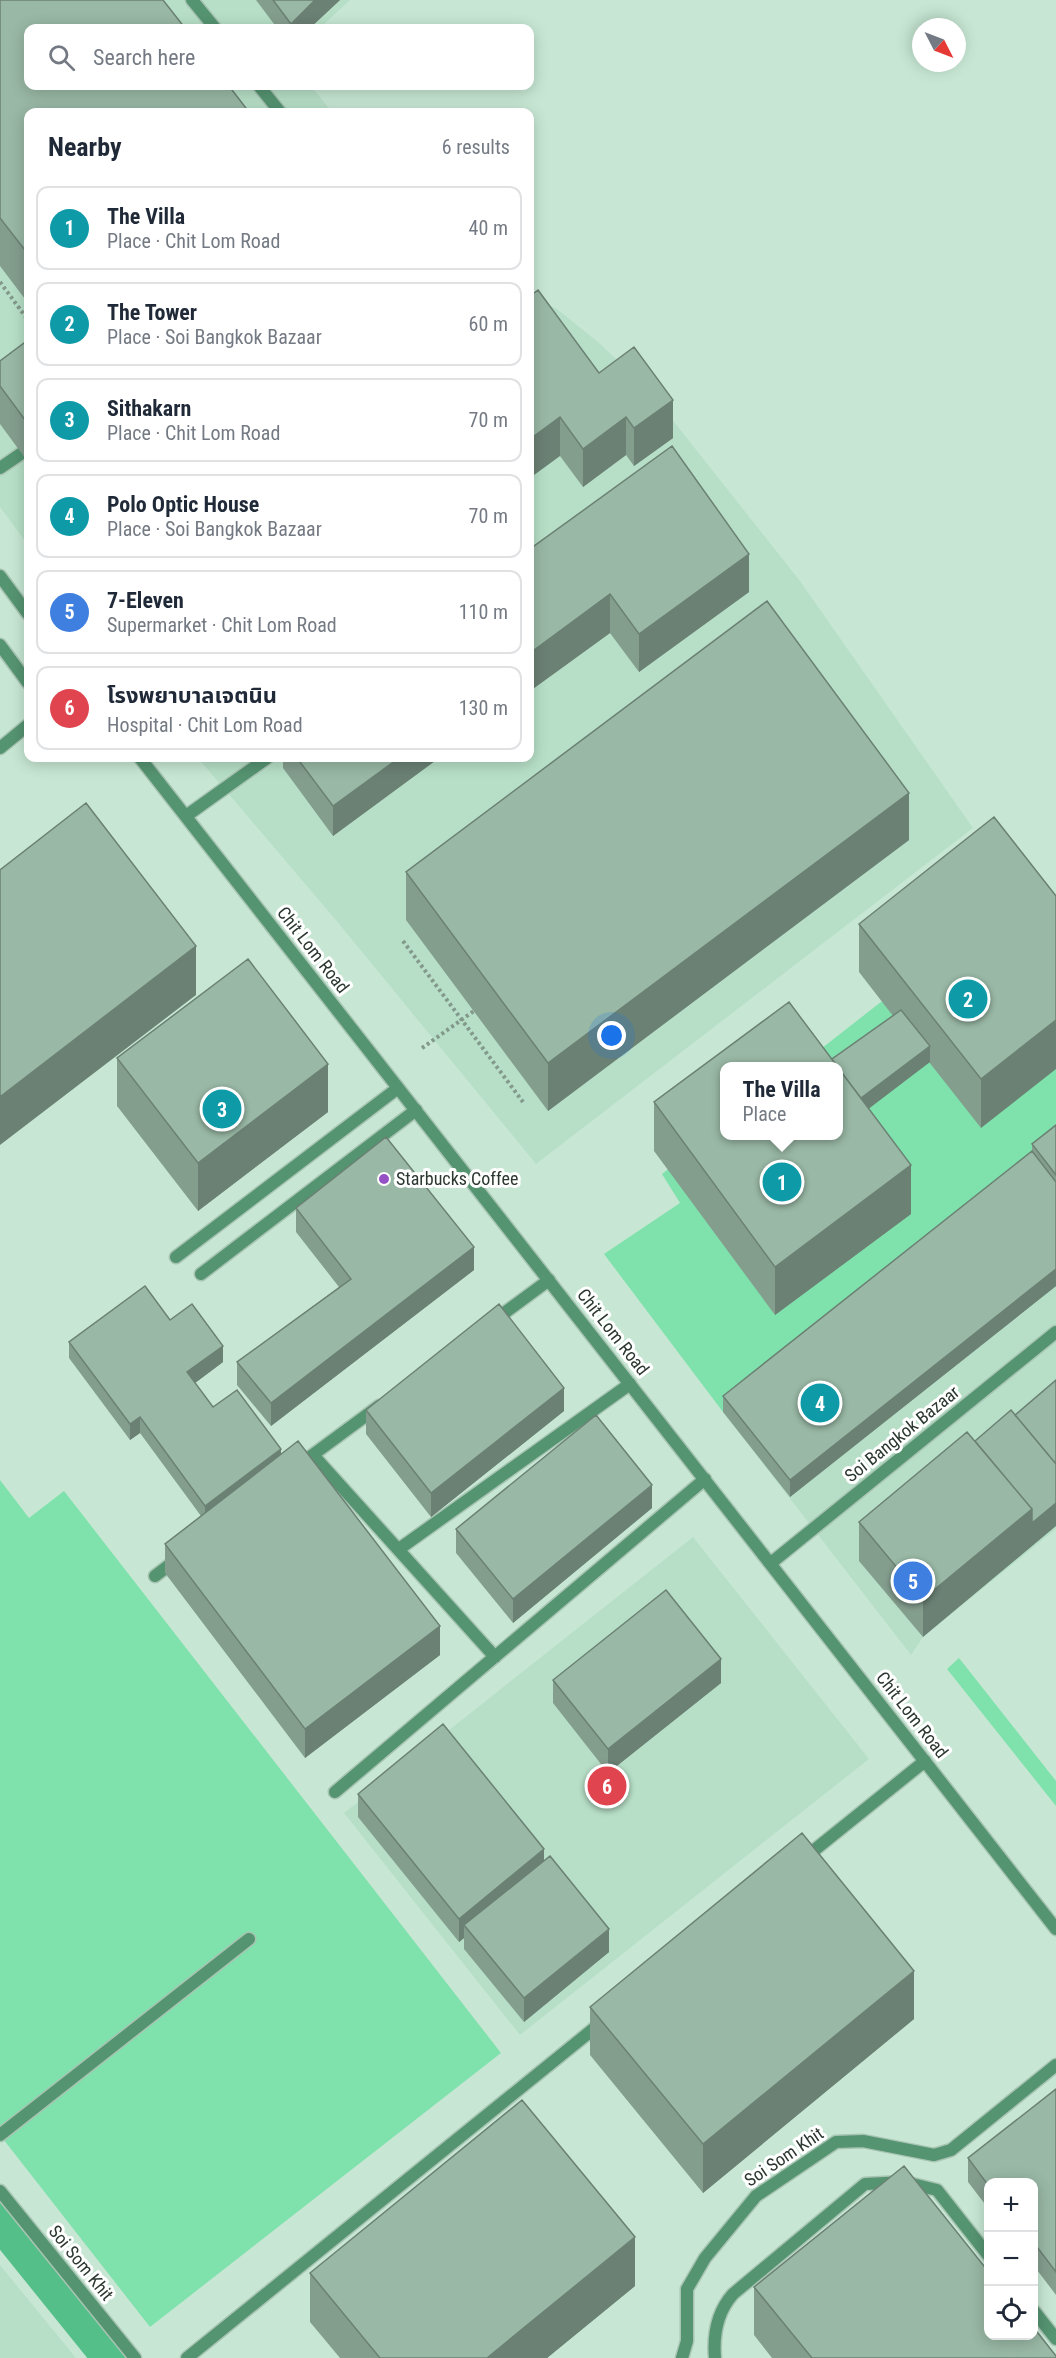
<!DOCTYPE html>
<meta charset="utf-8">
<style>
:root{--surface:#fff;--page:#f2f2f3;--text:#1f2937;--muted:#747a83;--line:#e0e1e3;--accent:#2563eb}
body{margin:0;font-family:"Roboto Condensed","Noto Sans Thai",sans-serif;background:var(--page);color:var(--text)}
.controls{position:absolute;right:18px;bottom:18px;display:grid;overflow:hidden;border-radius:12px;box-shadow:0 3px 15px #0003}
.controls button{width:54px;height:54px;display:grid;place-items:center;padding:0;border:0;border-bottom:2px solid var(--line);background:var(--surface);color:var(--text);font:30px sans-serif}
.compass{position:absolute;left:912px;top:18px;width:54px;height:54px;border-radius:50%;background:var(--surface);box-shadow:0 3px 15px #0003;rotate:132deg}
.you{position:absolute;left:612px;top:1036px;width:21px;height:21px;margin:-15px;border:4px solid #fff;border-radius:50%;background:#1a73e8;box-shadow:0 0 0 9px #1a73e833}
.badge{display:grid;place-items:center;width:39px;height:39px;border-radius:50%;background:var(--accent);color:#fff;font-size:20px;font-weight:700}
.pin{position:absolute;translate:-50% -50%;border:3px solid #fff;box-shadow:0 2px 6px #0006}
.popup{position:absolute;left:720px;top:1062px;width:123px;height:78px;box-sizing:border-box;display:grid;place-content:center;border-radius:12px;background:var(--surface);filter:drop-shadow(0 2px 4px #0005);font-size:20px;white-space:nowrap;color:var(--muted)}
.popup b{font-size:22px;color:var(--text)}
.popup::after{content:'';position:absolute;left:50%;top:100%;margin-left:-12px;border:12px solid transparent;border-top-color:var(--surface)}
.list{margin:0;padding:0;list-style:none}
h2{display:flex;justify-content:space-between;align-items:center;height:78px;margin:0;padding:0 24px;font-size:26px}
h2 small{font-size:20px;font-weight:400;color:var(--muted)}
.list li{display:grid;grid-template-columns:39px 1fr auto;gap:18px;align-items:center;box-sizing:border-box;height:84px;margin:0 12px 12px;padding:0 12px;border:2px solid var(--line);border-radius:12px}
.list b{display:block;font-size:22px;white-space:nowrap}
.list p{margin:0;font-size:20px;white-space:nowrap;color:var(--muted)}
.list em{font-size:20px;font-style:normal;color:var(--muted)}
.icon{flex:none;width:33px;height:33px;fill:none;stroke:currentColor;stroke-width:2;stroke-linecap:round;stroke-linejoin:round}
.map{position:relative;flex:none;width:1056px;height:2358px;overflow:hidden}
.search{position:absolute;background:var(--surface);box-shadow:0 3px 15px #0003;left:24px;top:24px;width:510px;height:66px;display:flex;align-items:center;gap:15px;box-sizing:border-box;padding:0 21px;border-radius:12px;color:var(--muted);font-size:22px}
.panel{position:absolute;background:var(--surface);box-shadow:0 3px 15px #0003;left:24px;top:108px;width:510px;height:654px;border-radius:12px}
.map>svg:first-child{display:block}
.built{fill:#b7dfc7}
.green{fill:#7fe1ac}
.lines{fill:none;stroke-linecap:round;stroke-linejoin:round}
.canal{stroke:#55bf89;stroke-width:40}
.service-casing{stroke:#a8c4b3;stroke-width:15}
.minor-casing{stroke:#a8c4b3;stroke-width:15}
.tertiary-casing{stroke:#a8c4b3;stroke-width:15}
.path{stroke:#82998b;stroke-width:4;stroke-dasharray:3 3;stroke-linecap:butt}
.service{stroke:#559471;stroke-width:12}
.minor{stroke:#559471;stroke-width:12}
.tertiary{stroke:#559471;stroke-width:12}
.wall{fill:#849e8e}
.shaded-wall{fill:#6b8174}
.building{fill:#99b8a5;stroke:#6b8174;stroke-width:1.5}
.poi-dot{fill:#9551c5;stroke:#fff;stroke-width:2}
.labels{text-anchor:middle;stroke-width:6;stroke-linejoin:round;paint-order:stroke}
.street-label{font-size:18px;fill:#2b3730;stroke:#fff}
.poi-label{font-size:18px;fill:#2b3730;stroke:#fff;text-anchor:start}
</style>
<div class="map">
<svg width="1056" height="2358" viewBox="0 0 1056 2358">
<rect width="100%" height="100%" fill="#c7e7d4"/>
<path class="built" d="M0,0H350L320,28H28V86H311L332,112H28V545L0,507Z
M530,294L557,309L598,342L648,389L800,581L973,828L536,1164L335,919L198,758H530Z
M1056,1148V1529L923,1637L911,1655L723,1412Z
M693,1537L869,1759L520,2035L344,1813Z
M0,2265L76,2358H0Z"/>
<path class="green" d="M1023,891L1056,932V1149L723,1412L604,1254L680,1203L662,1174L725,1124V1136H839V1066H799Z
M0,1480L29,1518L64,1491L501,2053L150,2327L0,2135Z
M959,1658L1056,1781V1806L947,1669Z"/>
<g class="lines">
<path class="canal" d="M0,2218L113,2358"/>
<g class="service-casing">
<path id="service" d="M192,0L215,28
M259,86L280,112
M0,468L22,453
M0,645L28,683
M0,748L28,725
M186,816L267,758
M176,1257L398,1088
M201,1274L416,1110
M492,1322L549,1280
M313,1455L495,1657
M299,1465L379,1406
M399,1549L630,1384
M155,1576L176,1560
M335,1792L705,1479
M802,1860L925,1761
M0,2135L249,1939
M1034,2311L1056,2339
M187,2358L602,2022
M715,2358C713,2334 717,2312 733,2294L865,2184L904,2182L937,2190L988,2255"/>
</g>
<g class="minor-casing">
<path id="minor" d="M771,1563L1056,1332
M0,2191L135,2358
M682,2358L687,2341V2289L705,2258L756,2196L836,2142L863,2141L934,2155L951,2150L1056,2065"/>
</g>
<g class="tertiary-casing">
<path id="tertiary" d="M0,576L28,614
M140,758L1056,1929"/>
</g>
<path class="path" d="M0,282L28,320
M403,941L523,1102
M422,1048L474,1011"/>
<use href="#service" class="service"/>
<use href="#minor" class="minor"/>
<use href="#tertiary" class="tertiary"/>
</g>
<path class="wall" d="M0,0L249,112H28V303L0,266Z
M256,0H340L310,28H277Z
M530,296L599,373L673,438L634,466L626,455L583,487L560,456Z
M28,340V462L0,424V361Z
M530,549L749,592L639,672L610,633L530,691Z
M283,758H439L333,836L283,768Z
M909,840L548,1111L406,920V872Z
M1056,896L981,1128L929,1062L868,1109L911,1214L775,1315L654,1151V1102L832,1059L893,1016L859,972V924Z
M117,1058L328,1112L198,1211L117,1106Z
M1056,1125V1286L790,1497L723,1412V1396L1032,1151V1144Z
M296,1208L474,1270L271,1426L237,1385V1362L339,1287L296,1232Z
M170,1320L223,1362L195,1383L213,1407L281,1454L440,1655L305,1758L165,1573V1544L201,1516L140,1433L130,1440L69,1358V1342Z
M366,1410L564,1411L431,1517L366,1434Z
M967,1432L923,1637L859,1561V1522Z
M652,1508L513,1623L456,1553V1529Z
M553,1680L721,1683L608,1773L553,1703Z
M358,1794L544,1861L609,1952L524,2022L464,1949V1938L459,1942L358,1817Z
M590,2007L914,2019L703,2193L590,2055Z
M1056,2089V2295L1034,2266V2182H988V2208L968,2182V2158Z
M310,2273L635,2286L547,2358H340L310,2322Z
M754,2287L1056,2358H772L754,2335Z"/>
<path class="shaded-wall" d="M315,0H340L310,28H291V24Z
M673,400V438L634,466V428Z
M560,417V456L530,478V439Z
M626,417V455L583,487V449Z
M749,554V592L639,672V634Z
M610,594V633L530,691V653Z
M399,758H439L333,836V806Z
M909,793V840L548,1111V1063Z
M196,946V995L0,1145V1097Z
M1056,1020V1069L981,1128V1079Z
M930,1046V1062L846,1126V1109Z
M328,1064V1112L198,1211V1163Z
M911,1165V1214L775,1315V1267Z
M474,1247V1270L271,1426V1403Z
M1056,1269V1286L790,1497V1480Z
M223,1346V1362L187,1389V1372Z
M564,1388V1411L431,1517V1493Z
M140,1417V1433L130,1440V1424Z
M281,1449V1466L205,1522V1506Z
M652,1485V1508L513,1623V1599Z
M1056,1503V1526L923,1637V1599L1032,1509Z
M440,1626V1655L305,1758V1729Z
M721,1659V1683L608,1773V1749Z
M544,1849V1873L464,1925V1938L459,1942V1919Z
M609,1929V1952L524,2022V1998Z
M914,1971V2019L703,2193V2144Z
M635,2237V2286L547,2358H487Z"/>
<path class="building" d="M0,0H163L185,28H28V86H229L249,112H28V254L0,218Z
M273,0H315L291,24Z
M538,290L599,373L634,347L673,400L634,428L626,417L583,449L560,417L530,439V296Z
M28,340V424L0,386V361Z
M672,446L749,554L639,634L610,594L530,653V549Z
M767,601L909,793L548,1063L406,872Z
M297,758H399L333,806Z
M86,803L196,946L0,1097V870Z
M994,817L1056,896V1020L981,1079L859,924Z
M248,959L328,1064L198,1163L117,1058Z
M789,1002L837,1066H725V1136H839V1069L911,1165L775,1267L654,1102Z
M901,1010L930,1046L861,1098L839,1069V1066H837L832,1059Z
M1056,1125V1175L1032,1144Z
M386,1137L474,1247L271,1403L237,1362L351,1279L296,1208Z
M1032,1151L1056,1182V1269L790,1480L723,1396Z
M145,1286L170,1320L192,1304L223,1346L187,1372L213,1407L237,1390L281,1449L205,1506L140,1417L130,1424L69,1342Z
M499,1304L564,1388L431,1493L366,1410Z
M1056,1380V1464L1015,1415Z
M1011,1410L1056,1464V1503L1032,1523V1509L975,1441Z
M596,1415L652,1485L513,1599L456,1529Z
M967,1432L1032,1509L923,1599L859,1522Z
M298,1441L440,1626L305,1729L165,1544Z
M666,1590L721,1659L608,1749L553,1680Z
M443,1724L544,1849L459,1919L358,1794Z
M802,1833L914,1971L703,2144L590,2007Z
M550,1856L609,1929L524,1998L464,1925Z
M1056,2089V2272L1034,2243V2182H988V2185L968,2158Z
M522,2100L635,2237L487,2358H380L310,2273Z
M904,2166L988,2271V2336H1034V2328L1056,2356V2358H812L754,2287Z"/>
<circle class="poi-dot" cx="384" cy="1179" r="6"/>
<g class="labels">
<g class="street-label">
<text transform="translate(313 950) rotate(52)" y="6">Chit Lom Road</text>
<text transform="translate(613 1332) rotate(52)" y="6">Chit Lom Road</text>
<text transform="translate(902 1434) rotate(-39)" y="6">Soi Bangkok Bazaar</text>
<text transform="translate(912 1715) rotate(52)" y="6">Chit Lom Road</text>
<text transform="translate(784 2157) rotate(-34)" y="6">Soi Som Khit</text>
<text transform="translate(81 2263) rotate(51)" y="6">Soi Som Khit</text>
</g>
<g class="poi-label">
<text x="396" y="1185">Starbucks Coffee</text>
</g>
</g>
</svg>
<div class="controls">
<button>+</button>
<button>−</button>
<button><svg class="icon" aria-label="locate" viewBox="0 0 24 24"><circle cx="12" cy="12" r="6"/><path d="M12 2v4M12 18v4M2 12h4M18 12h4"/></svg></button>
</div>
<svg class="compass" viewBox="-18 -18 36 36"><path d="M0-13l5 13h-10z" fill="#e53935"/><path d="M0 13l5-13h-10z" fill="#747a83"/></svg>
<div class="you"></div>
<div class="pin badge" style="left:782px;top:1182px;background:#0f9aa8">1</div>
<div class="popup"><b>The Villa</b>Place</div>
<div class="pin badge" style="left:968px;top:999px;background:#0f9aa8">2</div>
<div class="pin badge" style="left:222px;top:1109px;background:#0f9aa8">3</div>
<div class="pin badge" style="left:820px;top:1403px;background:#0f9aa8">4</div>
<div class="pin badge" style="left:913px;top:1581px;background:#3f7fe0">5</div>
<div class="pin badge" style="left:607px;top:1786px;background:#e0444e">6</div>
<div class="search"><svg class="icon" aria-label="search" viewBox="0 0 24 24"><circle cx="10" cy="10" r="6"/><path d="M15 15l6 6"/></svg>Search here</div>
<section class="panel">
<h2>Nearby<small>6 results</small></h2>
<ul class="list">
<li><span class="badge" style="background:#0f9aa8">1</span><div><b>The Villa</b><p>Place · Chit Lom Road</p></div><em>40 m</em></li>
<li><span class="badge" style="background:#0f9aa8">2</span><div><b>The Tower</b><p>Place · Soi Bangkok Bazaar</p></div><em>60 m</em></li>
<li><span class="badge" style="background:#0f9aa8">3</span><div><b>Sithakarn</b><p>Place · Chit Lom Road</p></div><em>70 m</em></li>
<li><span class="badge" style="background:#0f9aa8">4</span><div><b>Polo Optic House</b><p>Place · Soi Bangkok Bazaar</p></div><em>70 m</em></li>
<li><span class="badge" style="background:#3f7fe0">5</span><div><b>7-Eleven</b><p>Supermarket · Chit Lom Road</p></div><em>110 m</em></li>
<li><span class="badge" style="background:#e0444e">6</span><div><b>โรงพยาบาลเจตนิน</b><p>Hospital · Chit Lom Road</p></div><em>130 m</em></li>
</ul>
</section>
</div>
